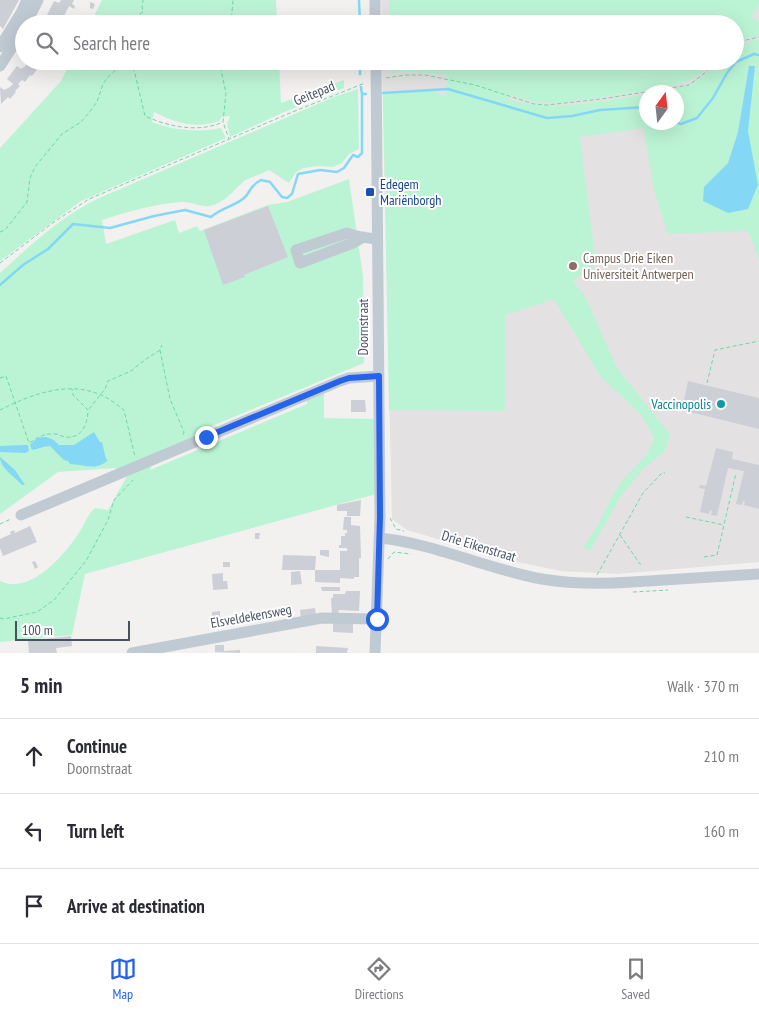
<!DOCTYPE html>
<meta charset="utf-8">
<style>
:root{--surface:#fff;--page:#f2f2f3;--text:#2b2b33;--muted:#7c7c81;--line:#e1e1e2;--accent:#2563eb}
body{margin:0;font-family:"PT Sans Narrow",sans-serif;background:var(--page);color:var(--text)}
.compass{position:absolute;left:639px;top:85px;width:45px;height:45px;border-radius:50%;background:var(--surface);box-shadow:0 5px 20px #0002;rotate:15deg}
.scale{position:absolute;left:15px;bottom:12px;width:115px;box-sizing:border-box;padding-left:5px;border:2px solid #465260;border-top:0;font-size:14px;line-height:18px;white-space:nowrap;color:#465260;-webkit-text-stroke:4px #fff;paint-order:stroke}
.stop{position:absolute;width:15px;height:15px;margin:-11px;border:4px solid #2563eb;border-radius:50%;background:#fff}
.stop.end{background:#2563eb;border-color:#fff;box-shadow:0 1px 5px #0008}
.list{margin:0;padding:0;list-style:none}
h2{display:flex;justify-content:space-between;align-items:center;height:65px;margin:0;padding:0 20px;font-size:21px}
h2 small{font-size:16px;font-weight:400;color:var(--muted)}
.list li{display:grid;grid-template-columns:32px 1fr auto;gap:15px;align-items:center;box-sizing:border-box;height:75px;padding:0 20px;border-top:1px solid var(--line)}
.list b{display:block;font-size:19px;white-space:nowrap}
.list p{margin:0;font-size:16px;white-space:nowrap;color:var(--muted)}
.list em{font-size:16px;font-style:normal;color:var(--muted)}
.icon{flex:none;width:28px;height:28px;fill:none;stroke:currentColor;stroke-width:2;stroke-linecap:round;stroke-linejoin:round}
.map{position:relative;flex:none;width:759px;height:653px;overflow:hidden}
.search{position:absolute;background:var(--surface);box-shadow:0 5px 20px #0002;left:15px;right:15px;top:15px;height:55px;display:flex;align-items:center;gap:12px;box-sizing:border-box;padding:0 18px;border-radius:28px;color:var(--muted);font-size:19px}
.sheet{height:290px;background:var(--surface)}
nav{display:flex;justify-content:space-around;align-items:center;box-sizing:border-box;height:70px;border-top:1px solid var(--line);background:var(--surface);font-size:14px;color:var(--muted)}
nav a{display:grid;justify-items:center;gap:2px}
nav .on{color:var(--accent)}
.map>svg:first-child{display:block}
.education{fill:#e4e1e2;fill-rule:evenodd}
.green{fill:#bbf4d4}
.water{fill:#84d8f5}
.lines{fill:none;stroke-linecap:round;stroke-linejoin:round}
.stream{stroke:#84d8f5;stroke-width:2.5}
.building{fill:#cccfd6}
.path{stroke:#6fd6a8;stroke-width:1;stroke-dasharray:4 2.5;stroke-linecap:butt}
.minor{stroke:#c0cad3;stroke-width:11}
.route{stroke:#2563eb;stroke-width:6}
.transit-dot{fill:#1a4fb4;stroke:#fff;stroke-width:2}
.education-dot{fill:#8d6e63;stroke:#fff;stroke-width:2}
.culture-dot{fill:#0f9aa8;stroke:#fff;stroke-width:2}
.labels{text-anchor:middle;stroke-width:4;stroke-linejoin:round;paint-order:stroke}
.street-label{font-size:14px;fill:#465260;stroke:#fff}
.transit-label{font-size:14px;fill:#164399;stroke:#fff;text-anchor:start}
.education-label{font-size:14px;fill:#785e54;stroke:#fff;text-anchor:start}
.culture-label{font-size:14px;fill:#0d838f;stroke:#fff;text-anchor:end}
</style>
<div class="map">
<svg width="759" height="653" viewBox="0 0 759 653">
<rect width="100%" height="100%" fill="#f3f0f0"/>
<path class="education" d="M381,0H759V562L617,574L561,571L508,560L407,530L392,519L382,61H735V24H382ZM646,92H676V122H646Z"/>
<path class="green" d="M102,0H276L277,24H90Z
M389,0H759V5L752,17L759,23V35L747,38L735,46V24H389Z
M759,39V259L748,231L668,234L655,194L643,128L580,137L595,256L592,272L582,275L573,281L586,298L617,368L670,434L665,451L643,469L621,496L590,550L583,548L596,528L618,486L648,453L654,438L642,416L600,376L554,299L506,315L505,411L389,410L383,93L428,89L445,96L448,75L405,71L390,73V61H712L705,71L689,81L663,88L559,103L534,102L511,95L506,98C552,114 600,101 646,94V122H676V92H655L690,86L708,72L719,61H735V50L748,42Z
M71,61H279L281,103L344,80V88L282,113L230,137L227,124L230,116L222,117L219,121C195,129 176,123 154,112L152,122C171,130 200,133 221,128L226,138L81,201L0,261V148L61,81Z
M358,89L359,149L349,154L342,163L333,167L318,166L304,168L296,172L289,183L269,170C264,173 247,179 244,181C234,190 228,199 214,205C203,209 192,201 181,202C154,204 127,212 102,220L106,244L175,220L179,233L197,226L200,231L268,205L287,202L349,179L363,276L364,363L200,431L206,437L153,460L150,470L307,404V395L324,388V418L379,419L380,493L85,574L72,635L0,642V581C3,582 8,584 11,584C38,586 67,552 80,531C86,522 86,516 95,508L108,510L131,469L119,474L115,468L58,472L0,514V273C31,245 59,218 97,199L334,97Z"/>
<path class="water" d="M749,66H755L748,131L758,185L748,209L728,213L703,201L704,187L728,163L738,132Z
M94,432L100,442H102L106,459L108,460C96,472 83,464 70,464L68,461L64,460L50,446C43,446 39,449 32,450L30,445C39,434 50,435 59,445H74Z
M25,445H28L29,451L25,453L0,452V446Z
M0,457L15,470L25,485H22C15,477 0,468 0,457Z"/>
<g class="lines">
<path class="stream" d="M359,0L360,24
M360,61V74
M361,87L362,94
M383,93L448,89L547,118L572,116L600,110L646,107
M676,122L681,124L697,118L713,98L727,73L736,62L754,54L759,55
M0,285L23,265L48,249L73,224L110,228L154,216L185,210L211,217C221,208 235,206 244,198C252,191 248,187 261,180L270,182L282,197L287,198L292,194L298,174L320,170L337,172L344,168L353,155L358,157L362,153V94H366"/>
</g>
<path class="building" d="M0,0H19L3,29L0,26Z
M61,0H74L72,4L75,6L74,9L69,6L60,24H49L53,18L47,15L54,1L59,3Z
M90,2L95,4L93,9L90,8Z
M28,61H35V66L38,68L32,76L30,75L25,82L22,80L18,84L20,86L15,91L16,92L10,99L8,97L1,104L0,87L4,90L10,87L13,84L7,79L17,66L21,69L23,67L24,68Z
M268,206L288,257L244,275L245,277L223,285L204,230Z
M688,381L759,398V429L682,410Z
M351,400H365L366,412H351Z
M716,448L733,452L732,459L759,465V509L744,505L745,501H743L742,505L736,504L744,471L728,468L717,516L711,515L712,511L710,510L709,514L700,512L705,489L699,488L700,485L706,486Z
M361,500L360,516H347V511H337V505Z
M344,517H351V525L360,526L361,558H359V577H354V579L340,578V583L315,582V570H340V551H347V548H339V545H341V536H345V533H347V530H343Z
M30,526L37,542L3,556L0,548V539L11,534L10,532L14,530L15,533Z
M255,533H260L259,539H255Z
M320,550H329V557L320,555Z
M283,555L316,556L315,570H282Z
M35,561L38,567L35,569L32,562Z
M223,562H230V567H223Z
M300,571L302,584L291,585V572Z
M223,573V581H227L228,589L213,590L212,574Z
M321,587H340V591H322Z
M346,591H360L359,611L339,610L338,616H332L331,598H333V594H345Z
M315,608L316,617L301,619L300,610Z
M220,611V620L212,621V612Z
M353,620V633L333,632V622Z
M71,636L72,646L56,648L57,653H29L28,641Z
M215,645H224V651L240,650V653L215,652Z
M316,646L348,648L347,653H316Z"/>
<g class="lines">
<path class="path" d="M134,24V18L143,12L142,6L143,0
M231,24L233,0
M735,48L746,40L759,37
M132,61L145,116C169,127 199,133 223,122
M224,61L221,70L226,93L223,122L229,139
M386,78L405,75H425L475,85L534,104L547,105L601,99L689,85L706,72L715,61
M0,232L5,230L27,202L30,178L35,167L62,134L81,122L88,114L97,102L103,84L108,77L119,67L121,61
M0,263L54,222L89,199L290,113L365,83
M160,350L170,399L184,432L183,436
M0,378L6,376L29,443C37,438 44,433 55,434C59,434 62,437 66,437C82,439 88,423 88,410L73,395L72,389
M707,383L715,350L759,341
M89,409L105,389L108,381L131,371L142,362L160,350L162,345
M0,410C30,395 68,380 101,395C109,398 117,405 124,410L135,457
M686,517L724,525
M390,518L396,529L404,531
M0,524L11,519
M620,535L640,564H644
M704,557L717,555L736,473
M388,559L394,552L411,554
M597,575L643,493L662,473H665
M633,592L668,590
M0,618L4,619L37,612L54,600L86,561L108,520L114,500L133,480"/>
<path class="minor" d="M375,0V24
M26,24L38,0
M0,47L21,13L27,0
M0,66L24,29
M364,237L353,243L300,263L296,250L347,233C357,237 367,238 377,239
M21,515L340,381L349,378L379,376
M380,538C436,544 487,569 542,579C583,586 623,583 664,580C696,578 727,576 759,574
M132,653L322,618L377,619
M375,653L380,517L376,61"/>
</g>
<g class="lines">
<path class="route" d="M206,437L340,381L349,378L379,376L380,517L377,619"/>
</g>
<rect class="transit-dot" x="365" y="187" width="10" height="10" rx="2.5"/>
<circle class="education-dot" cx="573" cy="266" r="5"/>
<circle class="culture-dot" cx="721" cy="404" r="5"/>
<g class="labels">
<g class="street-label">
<text transform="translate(314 93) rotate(-22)" y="5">Geitepad</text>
<text transform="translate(363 327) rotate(-90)" y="5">Doornstraat</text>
<text transform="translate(479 546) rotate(17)" y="5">Drie Eikenstraat</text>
<text transform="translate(251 616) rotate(-10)" y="5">Elsveldekensweg</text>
</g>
<g class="transit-label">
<text x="380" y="189">Edegem<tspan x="380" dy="16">Mariënborgh</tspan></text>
</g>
<g class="education-label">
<text x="583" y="263">Campus Drie Eiken<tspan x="583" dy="16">Universiteit Antwerpen</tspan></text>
</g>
<g class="culture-label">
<text x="711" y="409">Vaccinopolis</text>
</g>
</g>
</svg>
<svg class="compass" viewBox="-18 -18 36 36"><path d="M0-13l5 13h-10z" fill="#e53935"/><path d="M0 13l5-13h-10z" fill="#7c7c81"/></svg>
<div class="scale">100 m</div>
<div class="stop" style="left:377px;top:619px"></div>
<div class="stop end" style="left:206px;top:437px"></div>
<div class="search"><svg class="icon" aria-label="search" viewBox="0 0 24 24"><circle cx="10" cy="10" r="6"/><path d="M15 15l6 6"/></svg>Search here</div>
</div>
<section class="sheet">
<h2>5 min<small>Walk · 370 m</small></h2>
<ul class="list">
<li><svg class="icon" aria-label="ahead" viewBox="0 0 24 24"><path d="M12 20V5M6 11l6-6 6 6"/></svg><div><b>Continue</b><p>Doornstraat</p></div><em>210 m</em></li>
<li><svg class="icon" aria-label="left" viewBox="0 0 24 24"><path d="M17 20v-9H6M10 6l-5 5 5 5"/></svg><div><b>Turn left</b></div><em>160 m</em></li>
<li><svg class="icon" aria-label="arrive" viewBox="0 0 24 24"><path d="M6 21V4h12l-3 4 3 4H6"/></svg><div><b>Arrive at destination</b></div></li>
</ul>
</section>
<nav>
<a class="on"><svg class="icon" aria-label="map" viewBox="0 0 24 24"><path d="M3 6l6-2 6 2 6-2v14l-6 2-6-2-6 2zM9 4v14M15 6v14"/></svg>Map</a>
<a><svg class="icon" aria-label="directions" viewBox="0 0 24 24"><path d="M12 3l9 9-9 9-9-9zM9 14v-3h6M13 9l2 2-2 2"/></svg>Directions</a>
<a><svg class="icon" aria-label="saved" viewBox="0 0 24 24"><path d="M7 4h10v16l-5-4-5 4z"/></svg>Saved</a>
</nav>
